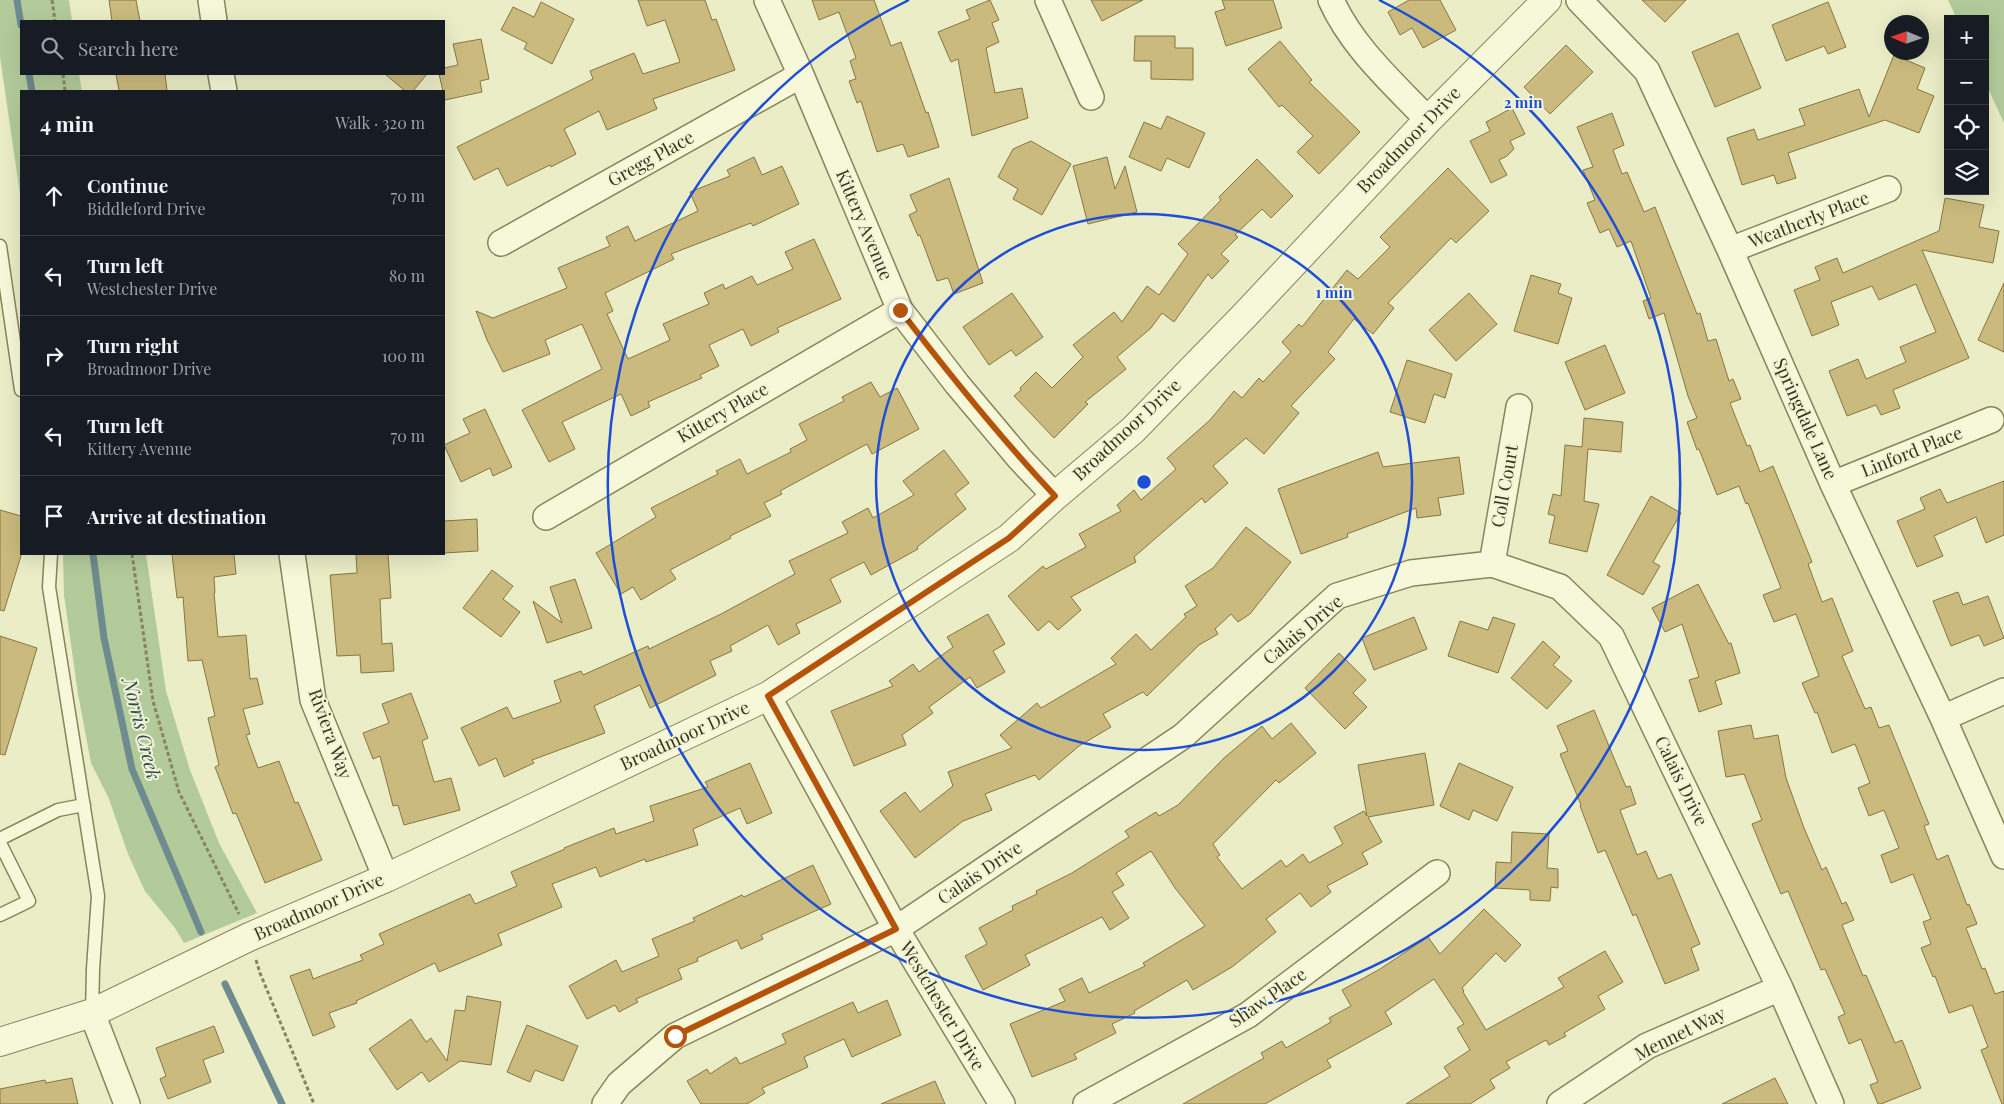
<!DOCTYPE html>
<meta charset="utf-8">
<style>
:root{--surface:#171b24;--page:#20242c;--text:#f1f3f6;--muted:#9ea1a6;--line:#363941}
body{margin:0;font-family:"Playfair Display",serif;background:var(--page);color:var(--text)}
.controls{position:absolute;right:15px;top:15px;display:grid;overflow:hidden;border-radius:0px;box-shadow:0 5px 20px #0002}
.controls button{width:45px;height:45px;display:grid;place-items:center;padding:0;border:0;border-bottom:1px solid var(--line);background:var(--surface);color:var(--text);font:25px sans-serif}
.compass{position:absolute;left:1884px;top:15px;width:45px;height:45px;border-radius:50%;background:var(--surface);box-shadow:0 5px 20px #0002;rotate:272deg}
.stop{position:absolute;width:15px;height:15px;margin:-11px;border:4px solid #b45309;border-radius:50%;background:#fff}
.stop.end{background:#b45309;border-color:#fff;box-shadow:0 1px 5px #0008}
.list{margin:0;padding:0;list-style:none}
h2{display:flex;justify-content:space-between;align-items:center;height:65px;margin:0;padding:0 20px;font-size:21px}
h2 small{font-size:16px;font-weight:400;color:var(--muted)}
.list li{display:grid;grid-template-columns:32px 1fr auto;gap:15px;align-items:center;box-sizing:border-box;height:80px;padding:0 20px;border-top:1px solid var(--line)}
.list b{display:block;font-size:19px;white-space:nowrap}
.list p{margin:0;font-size:16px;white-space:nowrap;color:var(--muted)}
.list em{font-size:16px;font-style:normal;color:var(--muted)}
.icon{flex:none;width:28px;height:28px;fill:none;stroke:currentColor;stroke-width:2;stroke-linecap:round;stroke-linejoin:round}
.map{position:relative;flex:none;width:2004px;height:1104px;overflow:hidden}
.search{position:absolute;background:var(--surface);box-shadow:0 5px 20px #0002;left:20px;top:20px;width:425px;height:55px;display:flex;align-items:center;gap:12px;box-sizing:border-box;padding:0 18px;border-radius:0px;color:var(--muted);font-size:19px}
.panel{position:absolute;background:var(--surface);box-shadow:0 5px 20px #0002;left:20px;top:90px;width:425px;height:465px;border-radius:0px}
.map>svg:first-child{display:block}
.green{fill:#b3cb9a}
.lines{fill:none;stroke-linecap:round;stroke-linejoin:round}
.stream{stroke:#6e8b8f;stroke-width:7}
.building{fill:#caba7d;stroke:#867742}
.service-casing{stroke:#88845c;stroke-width:15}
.minor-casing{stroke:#88845c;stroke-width:28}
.tertiary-casing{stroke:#88845c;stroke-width:30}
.path{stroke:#88845c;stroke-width:3;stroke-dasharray:4 2.5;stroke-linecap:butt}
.service{stroke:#f6f8d9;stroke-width:12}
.minor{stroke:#f6f8d9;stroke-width:25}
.tertiary{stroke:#f6f8d9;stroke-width:28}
.route{stroke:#b45309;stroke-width:6}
.ring{fill:none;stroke:#1d4ed8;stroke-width:2.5}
.labels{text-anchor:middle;stroke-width:4;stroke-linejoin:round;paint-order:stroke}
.street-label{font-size:18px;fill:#38351f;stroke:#f2f5d5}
.water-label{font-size:19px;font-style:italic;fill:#2f4b57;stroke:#f2f5d5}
.centre{fill:#1d4ed8;stroke:#f2f5d5;stroke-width:2.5}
.ring-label{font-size:15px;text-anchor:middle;font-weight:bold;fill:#1d4ed8;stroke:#f2f5d5;stroke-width:4;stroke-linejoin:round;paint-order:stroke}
</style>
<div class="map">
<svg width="2004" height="1104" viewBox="0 0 2004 1104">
<rect width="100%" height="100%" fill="#eaedc6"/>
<path class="green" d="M0,0H69L72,21H21V74H79L82,91H21V201L0,57Z
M1948,0H2004V123L1985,82V19H1957Z
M63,554H146L166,691L190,770L219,843L257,913L184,943L175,928L145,891L128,854L109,799L91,763L78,694L64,595Z"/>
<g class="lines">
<path class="stream" d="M17,0L21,25
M29,74L32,91
M93,554L104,638L132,769L201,932
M225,984L282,1104"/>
</g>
<path class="building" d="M109,0H136L140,21H112Z
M638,0H705L712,20L716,19L735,70L653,99L657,109L607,130L599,111L564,129L576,154L551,167L550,165L507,186L498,168L474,180L457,147L593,79L590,71L634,53L643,74L680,62L665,20L647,26Z
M812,0H874L891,46L901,42L926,113L928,112L939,147L908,157L903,144L877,152L861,101L857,103L849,81L856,79L850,61L856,58L839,12L819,20Z
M990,0L999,20L992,23L999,42L986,48L995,93L1022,88L1028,118L972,136L958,59L951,62L938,32L970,19L966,10Z
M1091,0H1143L1102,21Z
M1222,0H1273L1282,28L1226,46L1215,12L1225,9Z
M1409,0H1440L1456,30L1423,48L1412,28L1400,35L1388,12Z
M1642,0H1686L1665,22Z
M541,2L574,19L552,64L524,49L527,43L501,30L513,7L534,17Z
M1828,2L1846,47L1828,54L1824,46L1786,61L1772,25Z
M1738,33L1761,88L1715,107L1692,52Z
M1135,36H1175V48H1193V80L1151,79V61H1134Z
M481,39L489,79L480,81L482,92L445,100L439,74H444V68L458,65L453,44Z
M1280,41L1312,80L1309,82L1360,132L1319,174L1297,152L1313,136L1282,105L1279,107L1248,69Z
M1566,45L1593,72L1550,114L1524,87Z
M1894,55L1925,68L1917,89L1934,96L1919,133L1885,120L1788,153L1796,178L1777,184L1774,175L1742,185L1727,138L1754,129L1758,140L1805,125L1799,109L1859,89L1869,117Z
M116,74H165L167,91H119Z
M385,74H427L413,91H405Z
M1512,108L1525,134L1510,141L1514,149L1507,156L1499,160L1507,175L1491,183L1470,141L1490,131L1486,122Z
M1612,113L1624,145L1613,150L1622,174L1627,172L1644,212L1655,207L1697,314L1700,313L1708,341L1716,339L1729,381L1733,379L1741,399L1730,403L1747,446L1750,445L1760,472L1773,466L1812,562L1808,564L1822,602L1832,598L1853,651L1842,656L1865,709L1871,707L1879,728L1889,725L1929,824L1924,826L1937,860L1948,855L1967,905L1969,904L1977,924L1966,928L1982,969L1985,968L1995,994L2004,991V1104H2002L1981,1050L1988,1047L1972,1005L1949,1013L1935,976L1933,977L1921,948L1931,944L1923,922L1931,919L1913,874L1891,883L1881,855L1899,848L1884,810L1869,816L1858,788L1870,783L1855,744L1832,753L1817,712L1815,713L1802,683L1819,676L1796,614L1774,622L1763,595L1781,588L1748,503L1746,504L1739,486L1717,495L1699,449L1697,450L1687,422L1697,418L1688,396L1664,313L1649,319L1643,301L1651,298L1631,241L1617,247L1609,229L1600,233L1587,203L1595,200L1583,170L1593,167L1577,127Z
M1167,116L1205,133L1189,168L1167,158L1161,171L1129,157L1144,122L1161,129Z
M1031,141L1071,164L1042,215L1013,199L1018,189L998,177L1013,149Z
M754,157L762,175L782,166L799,204L753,226L751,223L671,254L674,259L605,293L613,311L607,314L628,359L670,340L663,324L709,304L704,293L723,284L725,289L752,276L757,285L793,269L785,252L814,239L841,299L777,328L779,332L751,346L743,329L709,345L719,366L700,375L702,378L648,402L650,407L631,416L621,394L562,422L575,449L549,462L522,410L602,369L582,324L545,340L550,354L503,372L487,340L476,311L493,318L567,288L558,268L610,246L606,237L628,226L635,241L698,211L690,192L730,176L727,170Z
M1107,157L1115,189L1125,166L1137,212L1088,224L1073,166Z
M1257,159L1293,196L1271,218L1262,209L1235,235L1238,237L1221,254L1229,261L1212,279L1208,274L1174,322L1162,313L1151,328L1117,357L1126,369L1085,402L1088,404L1054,438L1014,396L1021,390L1020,388L1036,372L1052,388L1083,357L1073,345L1114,312L1122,322L1147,286L1159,295L1188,254L1178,244L1221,200L1219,197Z
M1448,168L1489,211L1456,243L1451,238L1388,303L1394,308L1373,334L1354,319L1328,352L1335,359L1291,406L1299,413L1264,454L1246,438L1213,466L1228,483L1205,503L1202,498L1134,557L1136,562L1071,597L1081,610L1058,630L1049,621L1038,631L1008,596L1043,566L1046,569L1086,547L1079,534L1121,511L1117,505L1134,490L1141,500L1176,469L1167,458L1210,420L1234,391L1242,398L1259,378L1263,382L1291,352L1282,342L1299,324L1302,327L1347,270L1358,279L1390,247L1380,237Z
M949,178L983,283L954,294L948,278L937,281L920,235L918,236L909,215L917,211L910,195Z
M1945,198L1984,205L1979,227L1999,231L1993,263L1922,250L1969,358L1893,390L1900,408L1881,415L1876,405L1847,416L1829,371L1858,359L1866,379L1906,362L1900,347L1936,332L1924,304L1916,284L1879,300L1872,286L1831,302L1839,325L1812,336L1794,290L1820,280L1815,267L1837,258L1843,273L1939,231Z
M1531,275L1561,284L1558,293L1572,298L1558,344L1514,331Z
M2004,283V352L1978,340Z
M1012,293L1043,337L1016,356L1011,350L989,365L963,327Z
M1469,293L1497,324L1456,361L1429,330Z
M1605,345L1625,393L1585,410L1565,362Z
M1407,360L1452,374L1445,398L1434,394L1425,423L1390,412Z
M871,382L880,397L897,388L919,429L872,454L867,444L780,491L782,494L764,503L771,516L730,536L731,538L670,570L676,579L641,600L633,587L621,594L596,553L656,517L651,508L718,474L716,471L740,459L747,474L791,452L790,449L807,440L799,424L844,401L842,397Z
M485,409L512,467L493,476L490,468L461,482L444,445L470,433L463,419Z
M1584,418L1623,422L1621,452L1588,449L1584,501L1599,504L1587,552L1549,543L1555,516L1548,514L1553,494L1561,496L1565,445L1582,447Z
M944,450L969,483L955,494L966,509L917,547L918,549L871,575L864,562L830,579L841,602L796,624L800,633L778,645L768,625L730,646L732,651L710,661L716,675L650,708L640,685L594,706L605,733L532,760L534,763L504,777L496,758L479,766L461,728L507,707L513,719L561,702L554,681L581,671L583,675L648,646L649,649L721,614L795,574L789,561L848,533L842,522L868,508L873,518L914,495L903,481Z
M1378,452L1383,467L1459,457L1464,494L1438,498L1441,515L1417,518L1416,508L1347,534L1348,537L1301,554L1278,489Z
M2004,481V535L1986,543L1976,517L1934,536L1943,556L1917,567L1897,521L1925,509L1920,498L1940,489L1947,503Z
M1651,496L1681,513L1653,562L1660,566L1643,595L1607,575Z
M0,510L21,516V556L4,611L0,610Z
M477,519L478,551L444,553V521Z
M1246,527L1291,562L1250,614L1238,622L1231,614L1215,629L1218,634L1199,645L1147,696L1143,692L1103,714L1111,727L1079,746L1039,780L1035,775L985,794L992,810L963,821L915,858L880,811L905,792L920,812L953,786L948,772L1012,748L1000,735L1037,703L1041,708L1116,664L1111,658L1136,634L1151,650L1186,617L1184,614L1197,606L1185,586L1213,568Z
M172,554H234L236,574L214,577L215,593H214L218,637L246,635L250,679L257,678L263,704L243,709L250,734L246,735L258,768L279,761L295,803L298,802L322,860L265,883L236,813L233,814L215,767L219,765L208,718L215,716L202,660L188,661L183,597L177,598Z
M356,554H388L391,598L380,599L382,644L392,643L394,671L361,673L360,655L337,656L330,575L357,573Z
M492,570L513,586L503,599L520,612L501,637L463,608Z
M575,579L592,628L547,643L533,601L562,623L550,587Z
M1698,584L1729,644L1731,643L1740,673L1715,681L1722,704L1699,712L1689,680L1699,677L1682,624L1665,632L1652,608Z
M1958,592L1963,605L1988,596L2004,638L1984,646L1979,635L1951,646L1933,601Z
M988,614L1005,644L993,651L1005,672L977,688L970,677L929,707L933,713L902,735L906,745L854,766L831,711L893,686L889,681L913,664L919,672L953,647L947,637Z
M1414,617L1427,649L1374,670L1362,638Z
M1493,617L1515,624L1498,673L1448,656L1460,621L1488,630Z
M0,636L37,648L5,755L0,754Z
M1543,641L1560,657L1553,665L1572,681L1547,709L1511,678Z
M1339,653L1366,680L1353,693L1367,707L1345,729L1305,688Z
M411,693L428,738L422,741L434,782L451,778L460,810L404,825L398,805L393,806L380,756L373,759L363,733L389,723L382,704Z
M1594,710L1626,787L1630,786L1636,804L1620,810L1637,855L1646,851L1658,879L1671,874L1700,944L1691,948L1699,970L1665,984L1636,914L1633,916L1605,850L1598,853L1580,806L1581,805L1560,754L1568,751L1557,726Z
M1291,723L1316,753L1279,783L1276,780L1213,844L1220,855L1217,857L1242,889L1281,860L1286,867L1303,854L1309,863L1343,844L1334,827L1364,811L1367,816L1358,765L1425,753L1434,805L1368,817L1382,842L1362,853L1368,864L1327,886L1331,892L1311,907L1300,893L1266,919L1276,932L1232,967L1193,990L1187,980L1134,1011L1135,1013L1112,1024L1116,1033L1074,1054L1077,1059L1032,1077L1010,1024L1065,1001L1059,989L1082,978L1089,993L1145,966L1143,963L1205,926L1175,888L1151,851L1116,873L1124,885L1112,892L1129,918L1110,930L1102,917L1025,955L1030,965L983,990L965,956L987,944L979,928L1013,910L1012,906L1037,894L1036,891L1072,873L1129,837L1125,831L1156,812L1159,816L1178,805L1224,758L1262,726L1272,739Z
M1751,725L1754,739L1778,735L1786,778L1804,828L1822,870L1826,867L1842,904L1846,902L1854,920L1842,925L1863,976L1866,975L1895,1043L1902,1040L1921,1088L1881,1104H1878L1870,1085L1878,1082L1861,1039L1849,1044L1838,1017L1845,1014L1825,969L1821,970L1788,891L1781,894L1769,866L1752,824L1762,820L1744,774L1726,777L1718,731Z
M750,763L772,813L747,824L740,808L693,829L698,845L646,862L645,859L600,877L596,867L552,884L562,907L498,934L502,945L439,972L435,963L356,1001L357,1003L329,1013L335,1027L313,1036L290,976L310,969L313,979L363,960L360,955L384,944L379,934L470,894L475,904L517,886L511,872L565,849L564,848L614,828L616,834L654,821L650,806L708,787L705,782Z
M1459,763L1513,787L1497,821L1473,810L1469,820L1440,806Z
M1512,832L1549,834L1547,868L1558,869V888L1551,887L1550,901L1530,900V890L1495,888L1496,862L1511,863Z
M813,865L831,904L761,935L763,939L741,949L737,940L697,958L698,961L678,969L682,979L636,999L638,1002L619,1012L615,1005L587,1019L569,986L616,960L622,972L659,956L652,939L695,921L693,918L742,895L744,897Z
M1484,909L1521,945L1505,962L1496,953L1462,988L1464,991L1463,992L1486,1030L1564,987L1558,978L1605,951L1623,982L1598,996L1605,1009L1564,1033L1566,1036L1549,1045L1546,1040L1506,1062L1510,1068L1490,1080L1495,1088L1470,1104H1406L1450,1076L1444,1067L1470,1050L1457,1028L1464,1024L1434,979L1385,1012L1392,1024L1327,1060L1331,1067L1265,1104H1183L1264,1058L1261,1053L1282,1041L1286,1048L1331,1022L1329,1018L1351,1006L1342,990L1380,969L1428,937L1440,954Z
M467,996L501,1002L491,1065L460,1061L429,1082L422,1072L397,1090L369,1049L411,1019L426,1042L431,1038L447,1061L455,1010L465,1011Z
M887,1000L901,1035L852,1057L844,1039L804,1057L808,1067L762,1088L765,1093L747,1104H701L687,1081L707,1069L710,1074L736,1057L740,1064L786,1043L782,1034L853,1002L858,1013Z
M527,1025L578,1046L563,1081L535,1070L530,1082L507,1072Z
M214,1026L224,1052L203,1060L211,1082L168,1099L160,1079L166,1076L156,1048Z
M72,1078L78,1104H0V1089L45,1080L46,1083Z
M1775,1078L1788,1104H1722Z
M935,1081L945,1104H881Z"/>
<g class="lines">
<g class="service-casing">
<path id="service" d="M0,246L21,390
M51,554L49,587L98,896L93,969L92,1013
M0,839L58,810L84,805
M0,843L29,901L0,915"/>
</g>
<g class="minor-casing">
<path id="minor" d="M211,0L214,21
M767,0L801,75L900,310L957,384L1020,459L1055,496
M1048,0L1091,97
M1331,0C1352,47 1393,83 1428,120
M1579,0L1647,71L1730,250L1833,484L1943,718L2004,856
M221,74L224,91
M501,243L801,75
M1730,250L1888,189
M1833,484L1991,420
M546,517L900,310
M292,554L313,700L386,878
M1492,564L1519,407
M768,696L896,929L1002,1104
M1943,718L2004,691
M92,1013L127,1104
M605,1104L619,1084L675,1036L896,929L1183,736L1337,596L1411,573L1492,564L1560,587L1611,636L1780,988L1831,1104
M1086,1104L1248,1015L1437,873
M1560,1104L1647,1046L1780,988"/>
</g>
<g class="tertiary-casing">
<path id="tertiary" d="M0,1042L92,1013L249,937L386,878L768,696L1009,538L1055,496L1133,430L1245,315L1428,120L1547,0"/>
</g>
<path class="path" d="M52,0L55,21
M63,74L65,91
M132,554L153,701L179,792L239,914
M256,960L260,973L314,1104"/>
<use href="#service" class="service"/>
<use href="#minor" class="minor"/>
<use href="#tertiary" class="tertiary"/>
</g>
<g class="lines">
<path class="route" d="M675,1036L896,929L768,696L1009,538L1055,496C1000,437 949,374 900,310"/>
</g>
<g class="ring">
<circle cx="1144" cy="482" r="268"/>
<path d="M1379 0A536 536 0 1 1 909 0"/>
</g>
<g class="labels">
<g class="street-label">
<text transform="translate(1409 140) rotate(-46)" y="6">Broadmoor Drive</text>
<text transform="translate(651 159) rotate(-29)" y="6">Gregg Place</text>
<text transform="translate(1809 220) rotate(-21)" y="6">Weatherly Place</text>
<text transform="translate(864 225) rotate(67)" y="6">Kittery Avenue</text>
<text transform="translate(723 413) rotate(-30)" y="6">Kittery Place</text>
<text transform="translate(1805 419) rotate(66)" y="6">Springdale Lane</text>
<text transform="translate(1127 430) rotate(-43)" y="6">Broadmoor Drive</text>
<text transform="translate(1912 452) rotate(-22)" y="6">Linford Place</text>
<text transform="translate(1505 486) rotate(-80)" y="6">Coll Court</text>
<text transform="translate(1303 630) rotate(-40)" y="6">Calais Drive</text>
<text transform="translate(330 734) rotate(70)" y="6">Riviera Way</text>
<text transform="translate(685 736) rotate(-25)" y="6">Broadmoor Drive</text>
<text transform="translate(1681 781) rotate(64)" y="6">Calais Drive</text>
<text transform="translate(980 873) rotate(-34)" y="6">Calais Drive</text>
<text transform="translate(319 907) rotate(-24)" y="6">Broadmoor Drive</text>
<text transform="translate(1268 998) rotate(-35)" y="6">Shaw Place</text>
<text transform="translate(942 1006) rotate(59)" y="6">Westchester Drive</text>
<text transform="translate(1680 1034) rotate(-26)" y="6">Mennet Way</text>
</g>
<g class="water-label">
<text transform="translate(142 729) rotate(76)" y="7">Norris Creek</text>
</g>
</g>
<circle cx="1144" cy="482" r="8" class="centre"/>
<g class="ring-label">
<text x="1523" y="108">2 min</text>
<text x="1334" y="298">1 min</text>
</g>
</svg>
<div class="controls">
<button>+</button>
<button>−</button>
<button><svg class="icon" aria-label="locate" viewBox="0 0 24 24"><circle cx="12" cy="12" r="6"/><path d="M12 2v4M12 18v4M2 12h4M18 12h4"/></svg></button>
<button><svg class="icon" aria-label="layers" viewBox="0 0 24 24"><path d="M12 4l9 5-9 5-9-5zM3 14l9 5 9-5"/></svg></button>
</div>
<svg class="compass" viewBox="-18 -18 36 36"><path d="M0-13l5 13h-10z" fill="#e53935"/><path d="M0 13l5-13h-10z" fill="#9ea1a6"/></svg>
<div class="stop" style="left:675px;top:1036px"></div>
<div class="stop end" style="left:900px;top:310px"></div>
<div class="search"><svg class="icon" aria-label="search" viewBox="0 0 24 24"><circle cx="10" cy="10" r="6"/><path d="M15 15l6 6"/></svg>Search here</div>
<section class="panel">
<h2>4 min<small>Walk · 320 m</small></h2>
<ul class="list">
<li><svg class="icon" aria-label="ahead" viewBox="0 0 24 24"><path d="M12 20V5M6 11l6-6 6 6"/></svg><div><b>Continue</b><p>Biddleford Drive</p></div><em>70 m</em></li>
<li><svg class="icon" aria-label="left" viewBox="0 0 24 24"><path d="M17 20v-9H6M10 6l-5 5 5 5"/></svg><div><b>Turn left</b><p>Westchester Drive</p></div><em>80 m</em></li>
<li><svg class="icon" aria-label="right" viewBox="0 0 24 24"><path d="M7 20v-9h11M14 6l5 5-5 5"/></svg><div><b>Turn right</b><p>Broadmoor Drive</p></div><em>100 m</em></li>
<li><svg class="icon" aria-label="left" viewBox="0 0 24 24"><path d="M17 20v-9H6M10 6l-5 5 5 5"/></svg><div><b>Turn left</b><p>Kittery Avenue</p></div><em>70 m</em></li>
<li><svg class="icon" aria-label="arrive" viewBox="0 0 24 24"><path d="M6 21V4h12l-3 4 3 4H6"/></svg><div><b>Arrive at destination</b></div></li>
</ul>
</section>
</div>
